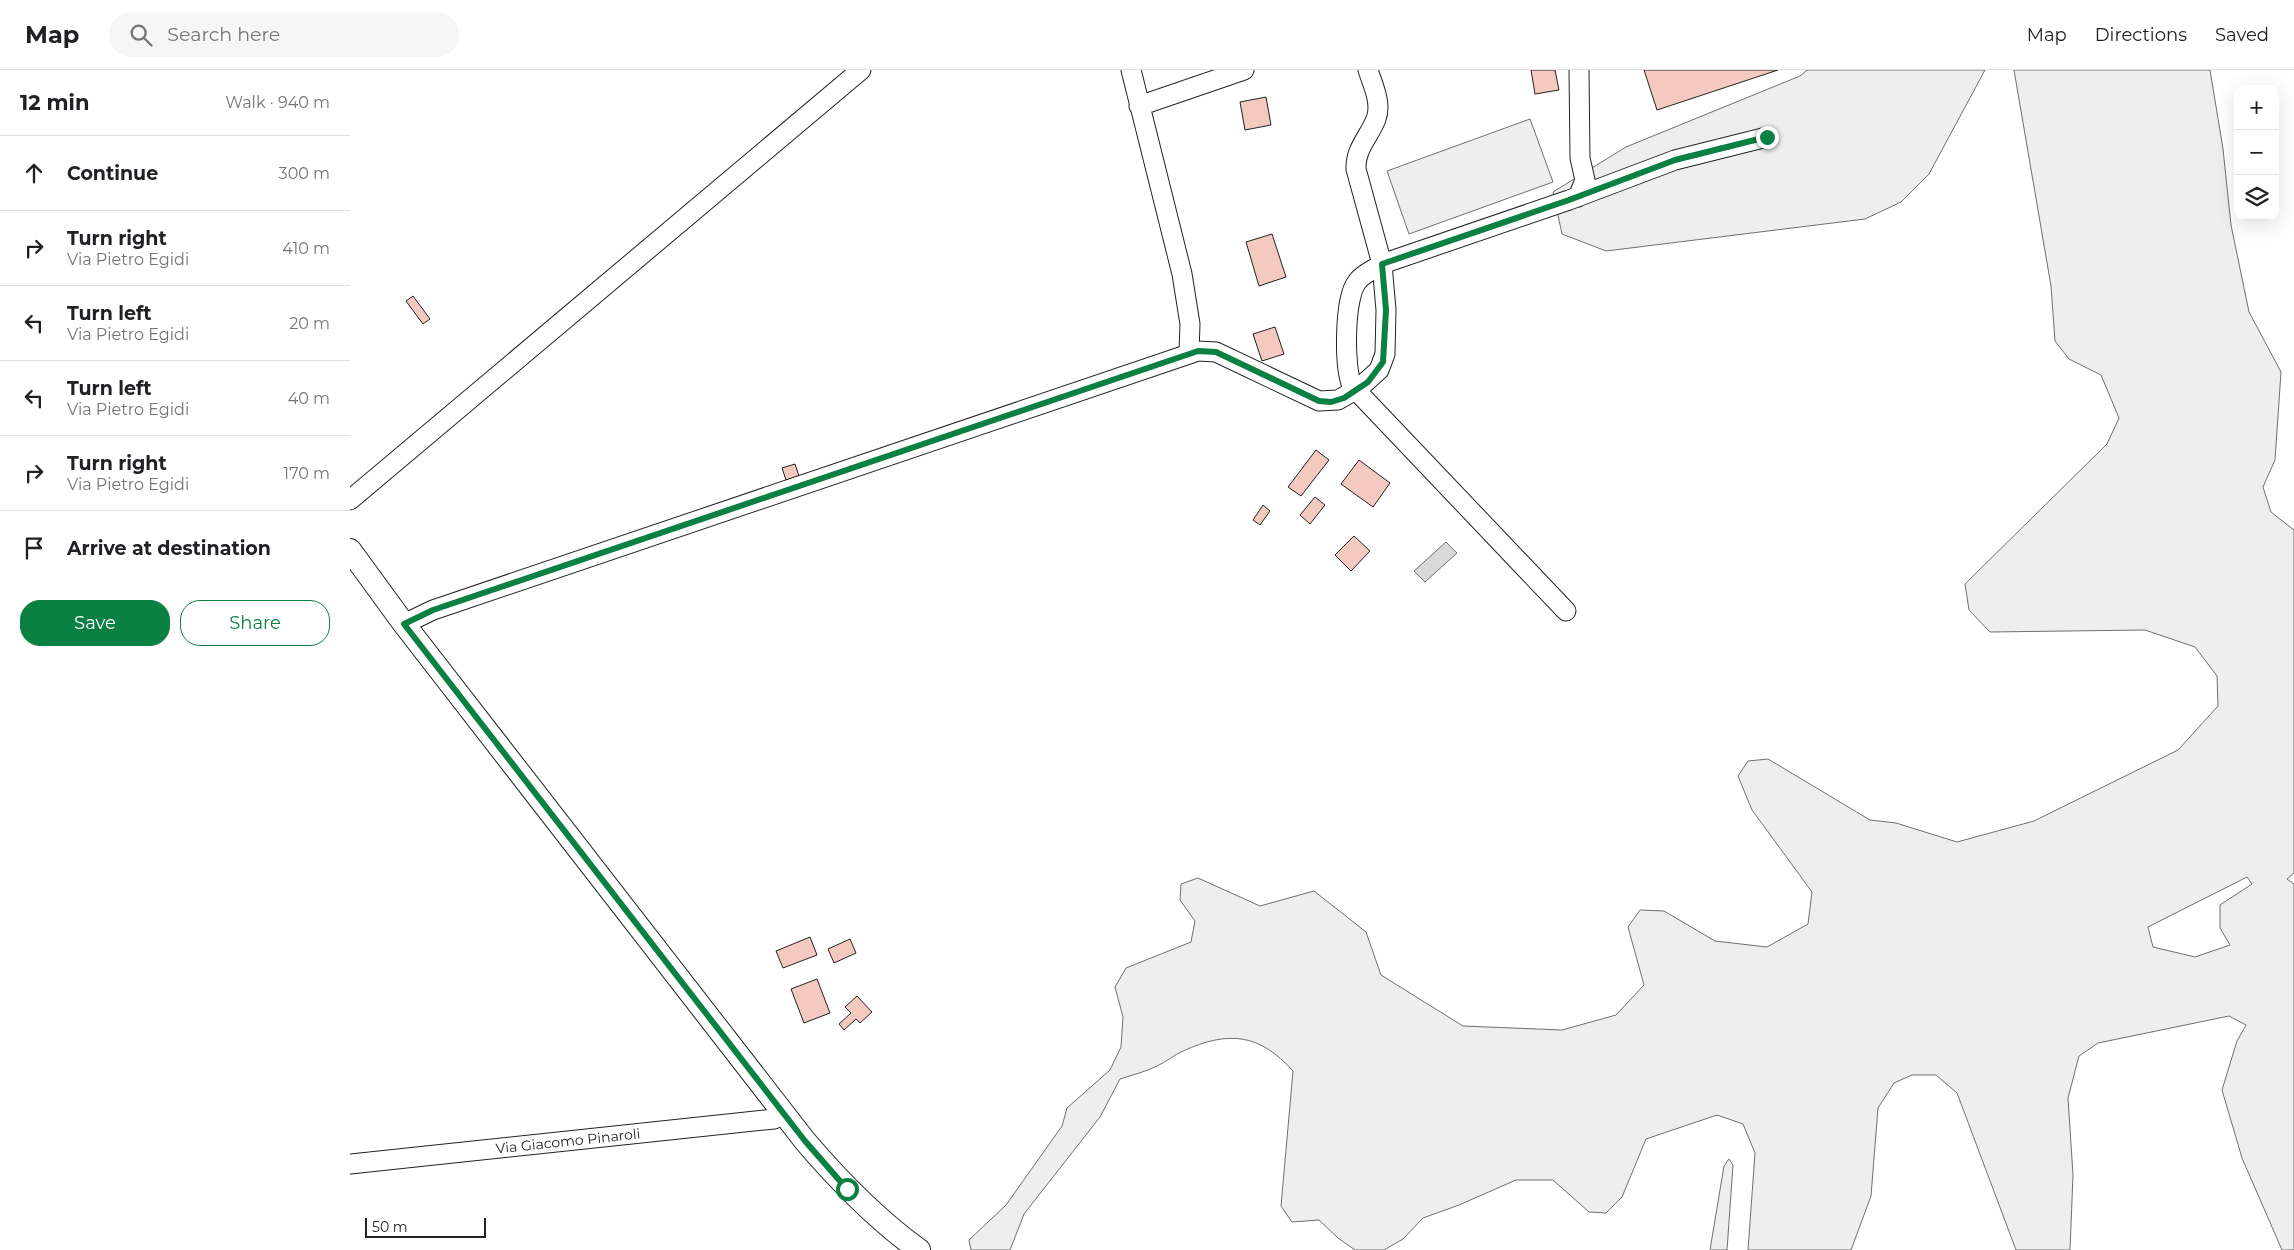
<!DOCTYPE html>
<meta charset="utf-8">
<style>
:root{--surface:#fff;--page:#f6f6f6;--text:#202124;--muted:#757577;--line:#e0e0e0;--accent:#0b8043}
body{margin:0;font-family:Montserrat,sans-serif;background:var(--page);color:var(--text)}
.controls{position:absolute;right:15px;top:15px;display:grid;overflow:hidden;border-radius:10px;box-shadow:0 5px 20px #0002}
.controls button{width:45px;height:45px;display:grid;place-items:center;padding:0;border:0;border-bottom:1px solid var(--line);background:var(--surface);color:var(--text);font:25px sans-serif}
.scale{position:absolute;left:15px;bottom:12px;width:121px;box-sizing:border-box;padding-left:5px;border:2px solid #222;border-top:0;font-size:14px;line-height:18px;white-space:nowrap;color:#222;-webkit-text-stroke:4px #fff;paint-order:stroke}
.stop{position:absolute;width:15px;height:15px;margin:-11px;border:4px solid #0b8043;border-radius:50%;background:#fff}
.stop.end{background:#0b8043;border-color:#fff;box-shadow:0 1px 5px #0008}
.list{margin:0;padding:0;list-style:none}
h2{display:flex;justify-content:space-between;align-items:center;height:65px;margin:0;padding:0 20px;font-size:21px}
h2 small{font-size:16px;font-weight:400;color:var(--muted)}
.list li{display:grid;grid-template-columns:32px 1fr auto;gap:15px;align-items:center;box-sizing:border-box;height:75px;padding:0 20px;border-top:1px solid var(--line)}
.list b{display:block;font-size:19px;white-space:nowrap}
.list p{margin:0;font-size:16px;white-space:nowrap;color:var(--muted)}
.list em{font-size:16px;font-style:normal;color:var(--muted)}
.actions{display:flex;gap:10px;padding:15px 20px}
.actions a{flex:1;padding:11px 0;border:1px solid var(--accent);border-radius:20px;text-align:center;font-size:18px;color:var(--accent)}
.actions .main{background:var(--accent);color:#fff}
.icon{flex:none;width:28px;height:28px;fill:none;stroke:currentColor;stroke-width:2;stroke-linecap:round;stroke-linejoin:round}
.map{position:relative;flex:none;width:1944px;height:1180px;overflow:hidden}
header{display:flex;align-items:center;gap:30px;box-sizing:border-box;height:70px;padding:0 25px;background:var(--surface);border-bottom:1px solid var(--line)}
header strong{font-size:24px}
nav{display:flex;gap:28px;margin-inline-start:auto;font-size:18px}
.search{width:350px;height:45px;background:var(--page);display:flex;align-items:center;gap:12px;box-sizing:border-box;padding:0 18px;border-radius:28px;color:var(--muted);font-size:19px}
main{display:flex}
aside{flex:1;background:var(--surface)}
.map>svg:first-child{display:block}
.green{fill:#eee;stroke:#6f6f6f;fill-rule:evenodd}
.water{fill:#d9d9d9;stroke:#6f6f6f}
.building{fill:#f3c9c0;stroke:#222}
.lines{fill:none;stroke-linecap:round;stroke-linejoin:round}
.minor-casing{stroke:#222;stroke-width:21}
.major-casing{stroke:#222;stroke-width:24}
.minor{stroke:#fff;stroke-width:19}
.major{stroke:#fff;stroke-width:22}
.route{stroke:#0b8043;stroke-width:6}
.labels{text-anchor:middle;stroke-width:4;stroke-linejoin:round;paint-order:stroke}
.street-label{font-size:14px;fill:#222;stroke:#fff}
</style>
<header>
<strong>Map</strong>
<div class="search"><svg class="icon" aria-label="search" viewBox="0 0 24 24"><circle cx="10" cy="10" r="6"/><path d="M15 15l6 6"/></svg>Search here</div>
<nav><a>Map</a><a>Directions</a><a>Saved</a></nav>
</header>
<main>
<aside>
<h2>12 min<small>Walk · 940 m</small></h2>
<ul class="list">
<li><svg class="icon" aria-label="ahead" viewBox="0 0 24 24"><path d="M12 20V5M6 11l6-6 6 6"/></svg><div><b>Continue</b></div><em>300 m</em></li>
<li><svg class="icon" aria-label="right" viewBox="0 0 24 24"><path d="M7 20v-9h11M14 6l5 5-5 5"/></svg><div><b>Turn right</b><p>Via Pietro Egidi</p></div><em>410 m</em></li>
<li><svg class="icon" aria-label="left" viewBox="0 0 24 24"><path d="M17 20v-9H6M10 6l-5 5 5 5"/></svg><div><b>Turn left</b><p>Via Pietro Egidi</p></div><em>20 m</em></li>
<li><svg class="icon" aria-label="left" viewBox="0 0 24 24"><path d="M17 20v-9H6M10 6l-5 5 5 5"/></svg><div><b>Turn left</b><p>Via Pietro Egidi</p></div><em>40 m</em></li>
<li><svg class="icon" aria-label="right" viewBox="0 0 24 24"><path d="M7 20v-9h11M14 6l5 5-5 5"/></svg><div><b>Turn right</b><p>Via Pietro Egidi</p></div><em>170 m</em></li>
<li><svg class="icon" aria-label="arrive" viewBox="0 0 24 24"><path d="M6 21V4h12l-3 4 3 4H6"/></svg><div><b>Arrive at destination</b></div></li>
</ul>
<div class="actions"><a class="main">Save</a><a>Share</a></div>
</aside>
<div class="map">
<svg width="1944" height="1180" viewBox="0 0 1944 1180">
<rect width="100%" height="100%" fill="#fff"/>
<path class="green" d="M1457,0H1635L1579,104L1551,132L1515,149L1256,181L1212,164L1203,122L1276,77L1450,6Z
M1664,0H1860L1873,79L1881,155L1899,242L1931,302L1925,390L1913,417L1921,442L1944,460V803L1937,809L1944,814V1180H1932L1892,1088L1872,1020L1887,971L1896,955L1879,946L1748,973L1729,986L1718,1028L1723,1105L1720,1180H1666L1607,1023L1586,1005H1562L1544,1013L1528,1038L1521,1126L1501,1180H1398L1405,1083L1393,1054L1367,1045L1296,1069L1272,1127L1256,1143L1239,1142L1203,1110H1166L1109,1135L1073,1148L1053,1169L1034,1180H1005L988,1168L969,1150L942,1152L931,1136L943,1001C910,964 879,960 833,981C824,985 816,992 807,996C795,1002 782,1005 770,1009L750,1047L674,1144L660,1180H621L619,1170L656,1135L712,1056L717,1038L760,1000L771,977L773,947L765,917L776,898L841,872L845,851L830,830L831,814L848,808L910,836L964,821L1016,862L1031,905L1113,956L1212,960L1266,945L1294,915L1278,857L1290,840L1314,841L1365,871L1417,877L1458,854L1462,822L1402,740L1388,706L1398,691L1418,689L1520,750L1546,753L1607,772L1684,751L1828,680L1868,636L1867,606L1845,577L1795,560L1640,562L1619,540L1615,514L1757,374L1769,348L1751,305L1719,289L1705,271L1701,216ZM1897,807L1902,814L1870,835V858L1880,875L1845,887L1803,877L1798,857Z
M1180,49L1203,112L1059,164L1037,101Z
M1379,1089L1383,1095L1377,1180H1360L1374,1096Z"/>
<path class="water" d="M1096,472L1107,483L1075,512L1064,501Z"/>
<path class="building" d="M1181,0H1205L1209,20L1185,24Z
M1294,0H1428L1307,40Z
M916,27L921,55L895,60L890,32Z
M922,164L936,207L909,216L896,172Z
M63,226L80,249L73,254L56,231Z
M925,257L934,284L912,291L903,264Z
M966,380L979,390L951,426L938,417Z
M1009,390L1040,413L1023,437L991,414Z
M445,394L449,406L436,410L432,398Z
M965,427L975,435L960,454L950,445Z
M913,435L920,441L910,455L903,450Z
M1004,466L1020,481L1001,501L985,485Z
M460,867L467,885L433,898L426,881Z
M500,869L506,883L484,893L478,879Z
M467,909L480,943L454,953L441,919Z
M507,926L522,942L510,953L506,949L494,960L489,954L501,943L495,937Z"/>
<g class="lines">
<g class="minor-casing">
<path id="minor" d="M781,0L832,204L840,254L839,283
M789,36L894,0
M1228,127L1235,110L1230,88L1229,0
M0,430L511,0
M1216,541L1002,316C994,297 994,228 1007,212C1012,204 1025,199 1032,194L1219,130L1325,90L1417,67
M54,554L83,540L848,281L866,282L969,331L988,330L1009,318L1029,300L1035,284L1036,240L1032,194L1006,99C1005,79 1019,67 1026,49C1032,34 1023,15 1018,0
M0,1094L424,1049L433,1043"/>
</g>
<g class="major-casing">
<path id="major" d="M0,480L54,554L455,1071C490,1112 526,1149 569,1180"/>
</g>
<use href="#minor" class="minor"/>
<use href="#major" class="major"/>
</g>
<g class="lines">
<path class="route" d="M497,1119L455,1071L54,554L83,540L848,281L866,282L969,331L981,332L994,328L1018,312L1033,292L1036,240L1032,194L1219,130L1325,90L1417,67"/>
</g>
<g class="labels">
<g class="street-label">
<text transform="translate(218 1071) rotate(-6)" y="5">Via Giacomo Pinaroli</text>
</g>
</g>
</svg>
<div class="controls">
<button>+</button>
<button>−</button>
<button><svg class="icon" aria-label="layers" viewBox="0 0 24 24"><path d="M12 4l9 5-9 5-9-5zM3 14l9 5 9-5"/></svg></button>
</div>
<div class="scale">50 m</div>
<div class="stop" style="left:497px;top:1119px"></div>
<div class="stop end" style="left:1417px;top:67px"></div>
</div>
</main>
